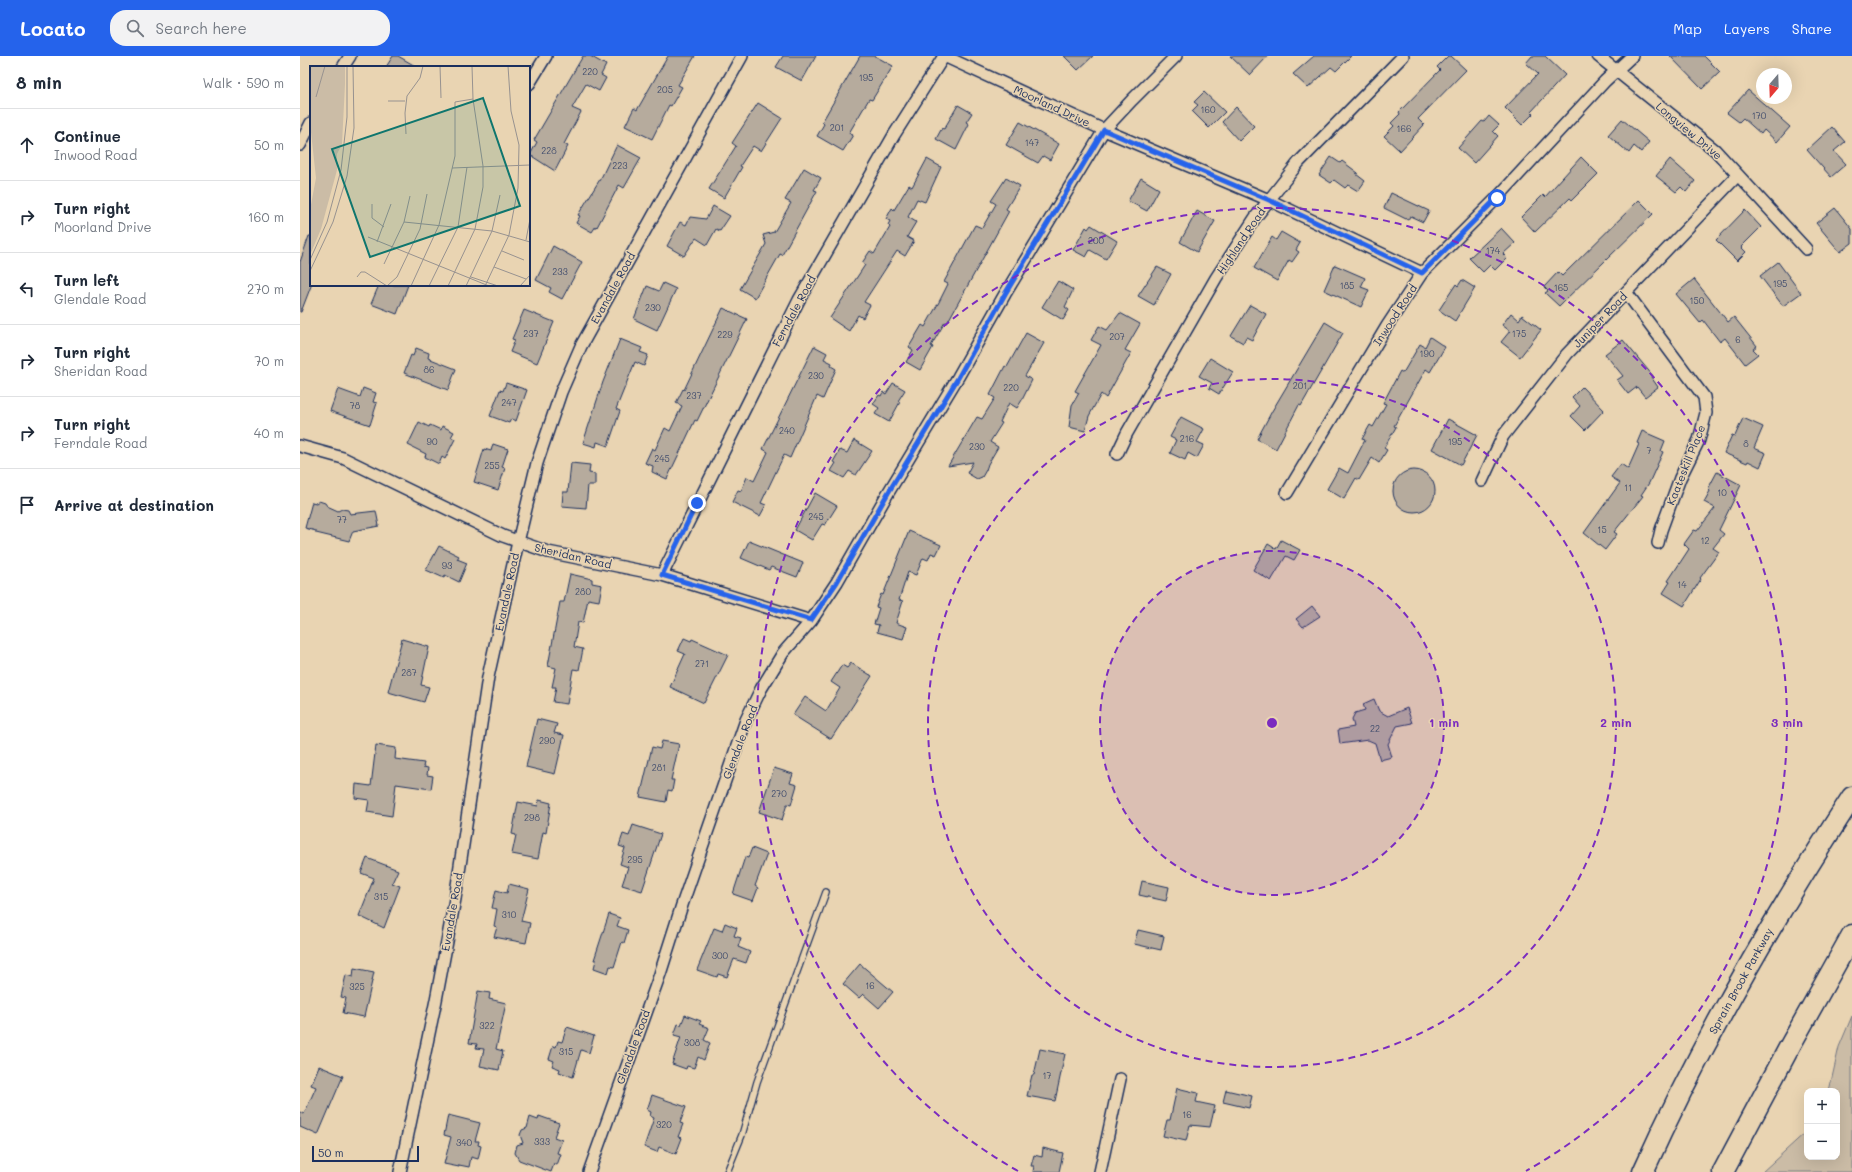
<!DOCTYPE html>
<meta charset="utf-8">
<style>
:root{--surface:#fff;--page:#f2f2f3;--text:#1f2937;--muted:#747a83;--line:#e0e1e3;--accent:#2563eb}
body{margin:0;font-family:Mali,sans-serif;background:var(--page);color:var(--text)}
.controls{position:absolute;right:12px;bottom:12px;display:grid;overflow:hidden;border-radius:8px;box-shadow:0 4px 16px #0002}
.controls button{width:36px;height:36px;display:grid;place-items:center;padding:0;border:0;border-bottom:1px solid var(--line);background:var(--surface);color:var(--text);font:20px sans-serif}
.compass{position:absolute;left:1456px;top:12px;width:36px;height:36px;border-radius:50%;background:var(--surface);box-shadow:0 4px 16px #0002;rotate:199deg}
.scale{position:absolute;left:12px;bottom:10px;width:107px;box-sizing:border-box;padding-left:4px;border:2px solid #1b2f5e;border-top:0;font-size:11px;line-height:14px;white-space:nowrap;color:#1b2f5e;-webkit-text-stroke:3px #e9d4b2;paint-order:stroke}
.stop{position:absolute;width:12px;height:12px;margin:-9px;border:3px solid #2563eb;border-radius:50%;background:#fff}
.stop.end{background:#2563eb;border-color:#fff;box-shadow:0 1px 4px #0008}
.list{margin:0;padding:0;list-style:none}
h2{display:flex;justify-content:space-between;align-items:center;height:52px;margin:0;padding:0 16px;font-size:17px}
h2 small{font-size:13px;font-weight:400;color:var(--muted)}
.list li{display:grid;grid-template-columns:26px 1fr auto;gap:12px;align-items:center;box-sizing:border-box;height:72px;padding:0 16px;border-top:1px solid var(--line)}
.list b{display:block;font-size:15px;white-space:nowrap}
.list p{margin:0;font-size:13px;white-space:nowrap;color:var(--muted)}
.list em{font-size:13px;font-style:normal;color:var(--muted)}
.icon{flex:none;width:22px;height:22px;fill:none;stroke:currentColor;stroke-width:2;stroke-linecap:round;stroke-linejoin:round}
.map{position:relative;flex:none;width:1552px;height:1116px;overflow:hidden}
header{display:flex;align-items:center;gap:24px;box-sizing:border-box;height:56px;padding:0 20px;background:var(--accent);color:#fff}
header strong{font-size:19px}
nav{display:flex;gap:22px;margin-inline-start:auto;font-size:14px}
.search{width:280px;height:36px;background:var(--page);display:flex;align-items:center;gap:10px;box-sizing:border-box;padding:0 14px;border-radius:16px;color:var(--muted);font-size:15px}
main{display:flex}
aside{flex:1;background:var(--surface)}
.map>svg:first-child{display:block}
.green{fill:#cbbca6;stroke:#737682}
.building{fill:#b6ab9d;stroke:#1b2f5e}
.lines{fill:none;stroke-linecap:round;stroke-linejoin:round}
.service-casing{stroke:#1b2f5e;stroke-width:8}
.minor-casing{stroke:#1b2f5e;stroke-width:14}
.motorway-casing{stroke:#1b2f5e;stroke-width:23}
.service{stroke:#e9d4b2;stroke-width:5.5}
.minor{stroke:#e9d4b2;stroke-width:11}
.motorway{stroke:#e9d4b2;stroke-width:20}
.route{stroke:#2563eb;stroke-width:5}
.ring{fill:none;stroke:#7b2cbf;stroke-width:2;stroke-dasharray:7 5}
.labels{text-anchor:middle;stroke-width:3;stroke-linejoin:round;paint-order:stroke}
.number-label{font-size:9px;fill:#424e6e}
.street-label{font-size:11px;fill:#1b2f5e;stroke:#e9d4b2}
.inset-road{fill:none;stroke:#979290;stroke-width:1}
.view{fill:#0f766e;fill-opacity:0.15;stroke:#0f766e;stroke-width:2}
.inset-edge{fill:none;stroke:#1b2f5e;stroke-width:2}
.centre{fill:#7b2cbf;stroke:#e9d4b2;stroke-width:2}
.ring-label{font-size:12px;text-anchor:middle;font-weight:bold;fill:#7b2cbf;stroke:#e9d4b2;stroke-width:3;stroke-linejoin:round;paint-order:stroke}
</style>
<header>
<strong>Locato</strong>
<div class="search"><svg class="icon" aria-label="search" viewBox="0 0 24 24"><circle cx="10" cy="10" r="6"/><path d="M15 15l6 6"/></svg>Search here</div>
<nav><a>Map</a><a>Layers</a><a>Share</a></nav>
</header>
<main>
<aside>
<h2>8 min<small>Walk · 590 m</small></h2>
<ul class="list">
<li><svg class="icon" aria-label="ahead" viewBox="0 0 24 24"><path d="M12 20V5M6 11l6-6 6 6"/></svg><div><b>Continue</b><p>Inwood Road</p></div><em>50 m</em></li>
<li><svg class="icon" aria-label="right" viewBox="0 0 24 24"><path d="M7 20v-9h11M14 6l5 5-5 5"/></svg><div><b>Turn right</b><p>Moorland Drive</p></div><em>160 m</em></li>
<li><svg class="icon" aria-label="left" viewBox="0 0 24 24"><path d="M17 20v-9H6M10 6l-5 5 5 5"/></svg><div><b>Turn left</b><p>Glendale Road</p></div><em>270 m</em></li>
<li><svg class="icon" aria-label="right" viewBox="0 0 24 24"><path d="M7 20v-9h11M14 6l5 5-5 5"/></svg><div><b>Turn right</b><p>Sheridan Road</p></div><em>70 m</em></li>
<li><svg class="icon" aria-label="right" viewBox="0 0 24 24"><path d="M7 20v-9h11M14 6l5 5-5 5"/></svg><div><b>Turn right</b><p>Ferndale Road</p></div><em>40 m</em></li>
<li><svg class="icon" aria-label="arrive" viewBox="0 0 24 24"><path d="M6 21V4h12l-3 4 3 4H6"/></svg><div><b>Arrive at destination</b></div></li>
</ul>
</aside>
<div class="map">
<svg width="1552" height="1116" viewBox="0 0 1552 1116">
<rect width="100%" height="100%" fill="#e9d4b2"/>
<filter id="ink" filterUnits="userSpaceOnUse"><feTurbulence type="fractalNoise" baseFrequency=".025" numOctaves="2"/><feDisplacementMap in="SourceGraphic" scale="8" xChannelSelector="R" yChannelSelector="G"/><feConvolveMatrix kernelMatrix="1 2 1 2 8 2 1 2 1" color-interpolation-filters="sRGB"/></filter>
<g filter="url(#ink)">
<path class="green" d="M1552,960V1116H1462L1507,1075V1101H1537V1035H1529L1539,991Z"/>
<path class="building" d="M93,0H98L117,11H86Z
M283,0H290L306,9L301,19L306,22L299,35L286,28L272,52L281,56L264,88L268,90L255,115L230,99L237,86L234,84Z
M368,0H395L378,29L382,31L371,50L369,49L352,83L325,70L334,52L337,54Z
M483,0H516L502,25L476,11Z
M560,0H575L593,10L572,44L569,43L549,77L553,79L543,95L517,80L524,68L522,66Z
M764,0H793L778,14Z
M930,0H968L950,19Z
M1014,0H1051L1036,15L1031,11L1008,32L993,18Z
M1148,0H1151L1166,14L1118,63L1124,69L1100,95L1084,80L1094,70L1091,67L1100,58L1099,56L1140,14L1137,11Z
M1232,0H1245L1265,19L1231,56L1233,58L1222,69L1205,52L1238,18L1226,7Z
M1370,0H1404L1420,16L1402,33Z
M1448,34L1490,71L1477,86L1464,74L1461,78L1443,62L1439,66L1427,57Z
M904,36L925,56L909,72L892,55L898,49L894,46Z
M458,47L482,62L461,95L453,90L440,110L442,111L424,142L409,133L436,90L432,87Z
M658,49L672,57L666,66L669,68L656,94L636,83L642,72L644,73Z
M936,51L954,70L939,85L922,66Z
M1189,60L1199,69L1193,75L1198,80L1174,107L1158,92L1182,65L1184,66Z
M1322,63L1349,86L1341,96L1334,90L1329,97L1308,79Z
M720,66L759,88L750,104L743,100L738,107L706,89Z
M1532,71L1545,86L1534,95L1546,108L1531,121L1507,94Z
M317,89L341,102L324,132L319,129L297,171L296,170L292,176L276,167L280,160L278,159L302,120Z
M1031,101L1040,107L1042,105L1058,117L1056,118L1065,125L1058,135L1048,129L1045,132L1034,124L1031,127L1019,119Z
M1281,101L1298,118L1272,144L1270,142L1235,176L1221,161L1243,139L1245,141Z
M627,103L641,111L625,146L617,143L608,161L616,166L607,181L614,185L605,200L597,195L564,246L570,249L563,262L558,259L549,275L530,262L565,209L562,207L570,195L574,198L590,171L588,169L590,165L586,163L592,152L594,154L609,129L612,131Z
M1370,103L1395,125L1386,136L1381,131L1376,136L1356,120Z
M504,112L521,122L514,134L517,135L482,199L480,198L455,242L440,233L466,188L463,179L474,176L491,147L485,144Z
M706,122L720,130L706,153L709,155L647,267L645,266L631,290L633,291L620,314L606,306L613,294L609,291L622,269L625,271L639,246L648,228L644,226L675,169L682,172L696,148L691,145Z
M841,122L859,133L847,155L828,145Z
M1091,137L1129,155L1123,166L1110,160L1108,164L1084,152Z
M1339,144L1353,158L1259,250L1245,237L1248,235L1244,231L1258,216L1262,220Z
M413,150L430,160L420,175L416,173L407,189L396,182L384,200L367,190L380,166L386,169L390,161L406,163Z
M1535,152L1552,173V187L1540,196L1516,167Z
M1445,154L1461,171L1441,191L1446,196L1437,205L1416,184Z
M897,155L915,165L897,196L880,186Z
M791,169L817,185L806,203L790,194L786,201L773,194L786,171L788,173Z
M1201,172L1215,187L1203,198L1207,202L1195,214L1190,209L1183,216L1169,202Z
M981,176L1000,187L996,194L999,196L992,206L989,204L977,225L954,212L972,181L976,184Z
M9,180H11V230L1,256H0V206Z
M253,190L282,206L262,243L249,236L251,232L236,224Z
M1478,206L1501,237L1483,250L1460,220Z
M1035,209L1065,222L1061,231L1069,234L1061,251L1024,234Z
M857,211L871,218L854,249L838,240Z
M1394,223L1428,266L1434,261L1457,290L1453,293L1458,298L1445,308L1425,282L1420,286L1403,264L1400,267L1376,238Z
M1162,224L1175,232L1155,265L1139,254L1156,228L1158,230Z
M758,225L773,234L765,251L769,254L763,264L742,251Z
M363,227L376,233L357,274L334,263L347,230L359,235Z
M79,229H108L97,258L71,248Z
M950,249L966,258L952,284L946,281L943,287L931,280Z
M423,252L447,263L397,365L395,364L367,423L352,416L353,410L345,407L352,392L355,394L365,372L370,375L382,350L376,347L383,333L384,334Z
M224,254L254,266L237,307L210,296L215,284L212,283Z
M820,257L840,268L825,294L831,297L806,342L801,338L789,360L785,375L769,371L772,349L779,337L775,335L801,289L791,284L799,270L807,274Z
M1211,257L1219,264L1222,259L1241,274L1220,301L1201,286L1210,275L1202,269Z
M1025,266L1043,277L1001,350L999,349L976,393L957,383L972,355Z
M726,277L744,287L725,320L732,324L722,344L717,352L709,347L700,366L702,367L690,386L698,391L688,408L686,414L682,421L677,423L667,417L673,406L648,410L677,361L682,363L695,342L690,339L705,310L707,311Z
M1130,281L1145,291L1130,316L1126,313L1094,370L1096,371L1084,392L1087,394L1079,407L1072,402L1059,424L1056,422L1044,443L1027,433L1039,412L1048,417L1065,384L1062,383L1070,369L1073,371L1086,348L1083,347L1100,315L1103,317L1120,288L1125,291Z
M320,283L342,292L340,296L348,299L344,310L335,306L316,353L320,355L308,390L297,386L296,391L283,387L303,326Z
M1323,284L1353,320L1351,321L1358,331L1345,341L1337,331L1328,338L1317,324L1323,320L1305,298Z
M514,290L527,297L524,303L532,307L531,310L536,313L523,343L517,340L490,402L484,399L461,447L466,449L460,460L432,446L438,434L441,435L447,421L454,425L468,396L463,393Z
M116,292L129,297L128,302L156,313L148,334L104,317L111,299L113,300Z
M910,302L933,316L919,338L909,332L912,327L899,320Z
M206,327L227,334L216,365L211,363L209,367L190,360L200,334L203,335Z
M593,327L605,334L598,345L600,346L589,366L575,358L579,352L573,348L579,339L581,340L583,336L586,338Z
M1282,331L1304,354L1285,374L1271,360L1280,350L1272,341Z
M63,332L76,337L73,346L77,347L70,369L30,355L38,333L60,341Z
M881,361L904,373L897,386L904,389L897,402L888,397L885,404L870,397L876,384L870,381Z
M1443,362L1463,371L1454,392L1466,397L1460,411L1448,405L1447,407L1424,397L1432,379L1435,380Z
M1148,363L1177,379L1161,409L1132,393Z
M119,366L129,371L130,369L141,374L142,370L154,376L151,381L155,383L145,403L142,401L139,408L125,401L126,398L108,389Z
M1342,375L1365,385L1361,395L1363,396L1349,427L1341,439L1343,440L1314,476L1317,478L1305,494L1284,477L1320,427L1311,421L1321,408L1328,413L1339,388L1337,387Z
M554,384L572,395L556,419L549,415L544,422L531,415L536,407L533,406L540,394L547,397Z
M193,388L208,393L202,411L205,412L198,434L174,426L184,393L191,395Z
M271,407L290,409L289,417L295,418V429H288L286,452L262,450L263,436H268Z
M1093 435a21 21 0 1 1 42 0a21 21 0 1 1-42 0Z
M1417,416L1441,429L1419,474L1424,478L1413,492L1419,496L1400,522L1401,523L1384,550L1363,537L1370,526L1368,525L1389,493L1384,488L1394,474L1397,475L1415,452L1404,446L1410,435L1408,433Z
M515,437L537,450L525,469L522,468L512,484L495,474Z
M19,445L25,447L27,450L38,455L42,453L48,454L50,458L76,455L79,470L53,475L49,485L16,477V475L5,472L12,446L16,447Z
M609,475L641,489L636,499L631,497L628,504L623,502L616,519L608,516L599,544L603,545L596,567L607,571L603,583L577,576L579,569L574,568L579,552L576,551L581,538L583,539Z
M981,484L1000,494L994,504L986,500L971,525L953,514L968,488L976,493Z
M449,485L503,507L497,521L471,511L469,514L441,502Z
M139,490L159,500L157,503L167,507L159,526L145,519L144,522L126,514Z
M270,518L292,523V527L302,529L299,545L288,543L283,567L278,566L274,591L283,593L279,614L273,613L267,648L253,646L256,631H252L256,612L248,610L260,546H264Z
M1012,550L1020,560L1003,571L996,563Z
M384,582L391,585L392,583L428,599L404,647L370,631L385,598L378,595Z
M102,583L129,591L121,629L129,631L124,646L88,636Z
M551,607L572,620L531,683L493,659L505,641L526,655L540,632L531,626L542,609L547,612Z
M1074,643L1079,655L1088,660L1107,652L1112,667L1097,670L1088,688L1092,701L1080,704L1075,687L1068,684L1040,688L1038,674L1054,671L1052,663L1055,657L1065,654L1063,648Z
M237,663L257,668L254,677L264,679L255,718L226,711Z
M362,685L379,688L371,724H374L372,735L368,734L366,746L340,741L352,691L360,693Z
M76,689L96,692L95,703L124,707L123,711L128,712L127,719L133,720L131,733L96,728L92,760L67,756L69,744L55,742L56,728L71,730Z
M474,712L493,718L490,727L497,729L491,749L487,748L482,764L459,756Z
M239,744L251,747L246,777L243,776L238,803L212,798L216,779L212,778L218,746L238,750Z
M333,769L361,778L342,835L322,829L328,811L320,808L325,792L319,790L323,778L329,780Z
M452,792L467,798L455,830L458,832L453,845L433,838L445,801L448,802Z
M67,802L98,814L92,827L100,830L84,872L59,860L74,822L61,817Z
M842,825L869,831L866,845L839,839Z
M209,828L229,833L221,865L230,867L226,887L194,881L197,871L194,870L197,853L192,852L196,834L207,837Z
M309,858L320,862L317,870L328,874L324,887L322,886L314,911L310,910L308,917L294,912L296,904H294Z
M425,867L437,872L434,880L441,882L438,891L450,896L446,907L434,903L427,921L418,918L417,921L397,914L414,872L422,875Z
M838,874L864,880L861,894L834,888Z
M560,908L593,936L579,952L563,938L559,942L543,928Z
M54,912L74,916L64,961L43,957L46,942L41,941L46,919L53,921Z
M178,935L190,937L189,943L206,947L196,993L203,995L199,1014L180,1010L184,993L176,992L177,988L169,987Z
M385,959L401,965L399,968L409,972L404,984L410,987L404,1004L398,1001L394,1012L387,1010L386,1013L372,1008L381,981L374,979L378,968L381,969Z
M267,971L294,980L289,997L281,994L273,1021L259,1016L260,1013L252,1010L254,1005L249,1003L253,990L256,991L258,985L262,986Z
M740,993L765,998L755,1045L727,1040L732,1019H734Z
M19,1010L43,1020L18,1079L0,1071V1056L4,1058L16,1031L11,1029Z
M877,1032L898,1037L896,1046L915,1050L910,1071L890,1069L886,1085L863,1080L867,1064H870Z
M926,1034L952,1040L949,1052L923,1046Z
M352,1039L386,1051L380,1067L383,1068L378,1081L382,1082L376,1098L359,1091L357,1096L344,1091L354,1062L350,1060L351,1056L347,1054Z
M148,1059L180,1067L175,1085H179L178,1089L181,1090L178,1103L171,1101L169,1111L159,1109V1111L144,1108L151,1081L144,1079Z
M239,1060L259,1067L254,1081L262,1084L257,1097L261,1098L257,1109L254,1108L251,1116L219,1104L215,1097L217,1089L223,1087L220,1079L222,1074L227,1072L230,1061L238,1064Z
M743,1092L763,1097L759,1116H733L734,1110H731L734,1099L742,1101Z"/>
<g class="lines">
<g class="service-casing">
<path id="service" d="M427,1116L442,1079L457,1026L526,836"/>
</g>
<g class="minor-casing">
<path id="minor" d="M644,0L804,74L969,144L1122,217
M1298,0L1415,94L1506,193
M43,11L50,0
M229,28L246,0
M0,89L11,67
M1326,236L1404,341L1406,357L1399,384L1380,422L1361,474L1358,487
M0,390L43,402L203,480L248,496L362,519L511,565
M817,398L827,377L916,222L955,162L999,106L1103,0
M1182,425L1203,380L1267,298L1438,119
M987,437L1087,270L1122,217L1197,142L1305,25L1332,0
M362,519L499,244L594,79L644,0
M100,1116L136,944L155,843L188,621L218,486L237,407L261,336L281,290L442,0
M289,1116L360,918L382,849L446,664L461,633L483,597L511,565L537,526L588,437L658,321L705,238L804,74L832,44L876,0
M800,1116L820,1023"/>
</g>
<g class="motorway-casing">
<path id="motorway" d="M1343,1116C1402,985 1474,861 1552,741
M1423,1116L1491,988L1552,879"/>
</g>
<use href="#service" class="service"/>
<use href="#minor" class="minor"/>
<use href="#motorway" class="motorway"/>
</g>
</g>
<g class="lines" filter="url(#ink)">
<path class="route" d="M397,447L362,519L511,564L537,526L588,437L658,322L705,238L804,74L969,144L1122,217L1197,142"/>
</g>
<circle cx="972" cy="667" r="172" fill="#7b2cbf" fill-opacity=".12"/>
<g class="ring">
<circle cx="972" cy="667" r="172"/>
<circle cx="972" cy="667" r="344"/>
<path d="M718 1115A515 515 0 1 1 1226 1115"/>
</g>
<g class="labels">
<g class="number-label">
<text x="290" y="19">220</text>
<text x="566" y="25">195</text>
<text x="365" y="37">205</text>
<text x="908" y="57">160</text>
<text x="1459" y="63">170</text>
<text x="537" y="75">201</text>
<text x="1104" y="76">166</text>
<text x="732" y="90">147</text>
<text x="249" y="98">228</text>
<text x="320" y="113">223</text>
<text x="796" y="188">200</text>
<text x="1193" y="198">174</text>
<text x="260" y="219">233</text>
<text x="1480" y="231">195</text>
<text x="1047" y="233">185</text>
<text x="1261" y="235">165</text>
<text x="1397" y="248">150</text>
<text x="353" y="255">230</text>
<text x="231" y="281">237</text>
<text x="1219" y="281">175</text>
<text x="425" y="282">229</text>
<text x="817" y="284">207</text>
<text x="1438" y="287">6</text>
<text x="1127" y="301">190</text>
<text x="129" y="317">86</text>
<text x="516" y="323">230</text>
<text x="1000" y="333">201</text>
<text x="711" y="335">220</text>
<text x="394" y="343">237</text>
<text x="209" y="350">247</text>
<text x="55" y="353">78</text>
<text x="487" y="378">240</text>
<text x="887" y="386">216</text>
<text x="132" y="389">90</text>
<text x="1155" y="389">195</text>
<text x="1446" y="391">8</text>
<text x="677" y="394">230</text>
<text x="1349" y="398">7</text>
<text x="362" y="406">245</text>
<text x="192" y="413">255</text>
<text x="1328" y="435">11</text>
<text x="1422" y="440">10</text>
<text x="516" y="464">245</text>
<text x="42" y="467">77</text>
<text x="1302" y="477">15</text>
<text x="1405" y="488">12</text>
<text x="147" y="513">93</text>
<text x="1382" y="532">14</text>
<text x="283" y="539">280</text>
<text x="402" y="611">271</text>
<text x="109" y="620">287</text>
<text x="1075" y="676">22</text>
<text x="247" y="688">290</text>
<text x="359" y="715">281</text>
<text x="479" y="741">270</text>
<text x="232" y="765">298</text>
<text x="335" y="807">295</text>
<text x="81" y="844">315</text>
<text x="209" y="862">310</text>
<text x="420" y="903">300</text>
<text x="570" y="933">16</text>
<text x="57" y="934">325</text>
<text x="187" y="973">322</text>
<text x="392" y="990">308</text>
<text x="266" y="999">315</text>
<text x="747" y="1023">17</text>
<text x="887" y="1062">16</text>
<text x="364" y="1072">320</text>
<text x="242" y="1089">333</text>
<text x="164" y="1090">340</text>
</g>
<g class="street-label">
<text transform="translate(752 50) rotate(25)" y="4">Moorland Drive</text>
<text transform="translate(1389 75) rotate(40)" y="4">Longview Drive</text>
<text transform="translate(941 185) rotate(-56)" y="4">Highland Road</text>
<text transform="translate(313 232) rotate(-61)" y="4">Evandale Road</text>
<text transform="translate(494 255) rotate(-62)" y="4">Ferndale Road</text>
<text transform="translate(1095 259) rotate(-57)" y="4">Inwood Road</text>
<text transform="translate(1300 264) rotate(-46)" y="4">Juniper Road</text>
<text transform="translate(1386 409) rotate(-68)" y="4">Kaateskill Place</text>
<text transform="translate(273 500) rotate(13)" y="4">Sheridan Road</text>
<text transform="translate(207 536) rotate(-78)" y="4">Evandale Road</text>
<text transform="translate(440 686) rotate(-69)" y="4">Glendale Road</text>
<text transform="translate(152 856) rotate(-80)" y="4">Evandale Road</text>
<text transform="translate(1441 925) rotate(-61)" y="4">Sprain Brook Parkway</text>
<text transform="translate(333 991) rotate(-70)" y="4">Glendale Road</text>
</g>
</g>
<g transform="translate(10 10)">
<rect width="220" height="220" fill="#e9d4b2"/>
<path d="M0,0H35V18L32,78L27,88V104L11,163L0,189V144L6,112L0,57Z" fill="#cbbca6"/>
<path class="inset-road" d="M130,0L131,32M6,31L15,0M78,35H95M96,68L95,47L97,30L110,12L113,0M142,102L220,99M62,138V152L74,161M94,156L182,165L220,176M58,171L179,220M216,174L220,153M67,176L81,138M192,185L214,194M0,194L17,156L31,104L37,51V0M74,198L94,156L100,130M184,201L216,213M0,205L23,156L37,110L44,62L43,0M47,211L51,206H55L77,220M161,211L188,220M77,220L87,211L110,163L117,128M101,220L129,159L145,90V36L163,33M119,220L148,161L157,101M138,220L165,163L173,121V100L163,33L162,0M156,220L182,165L190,129M175,220L199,169L208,122L209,79L201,45L198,0M210,220L220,209"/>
<path class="view" d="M173,32L210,140L60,191L22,83Z"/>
<rect width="220" height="220" class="inset-edge"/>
</g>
<circle cx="972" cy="667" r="6" class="centre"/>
<g class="ring-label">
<text x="1144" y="671">1 min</text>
<text x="1316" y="671">2 min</text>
<text x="1487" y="671">3 min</text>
</g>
</svg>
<div class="controls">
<button>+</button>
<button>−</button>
</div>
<svg class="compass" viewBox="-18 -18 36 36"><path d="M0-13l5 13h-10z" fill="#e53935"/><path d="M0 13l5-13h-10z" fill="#747a83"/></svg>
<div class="scale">50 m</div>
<div class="stop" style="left:1197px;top:142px"></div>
<div class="stop end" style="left:397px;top:447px"></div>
</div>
</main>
